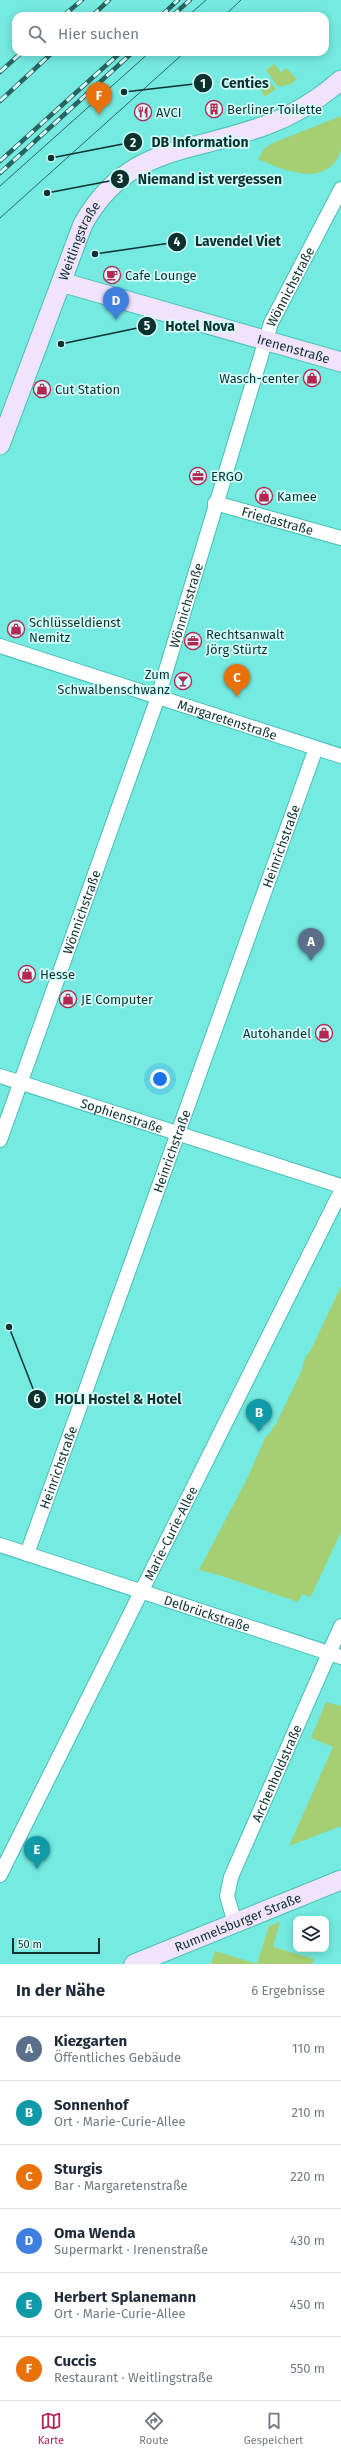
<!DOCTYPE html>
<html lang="de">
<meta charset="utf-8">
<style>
:root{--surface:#fff;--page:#f2f2f3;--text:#1f2937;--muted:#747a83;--line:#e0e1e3;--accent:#b62652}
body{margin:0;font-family:"Fira Sans",sans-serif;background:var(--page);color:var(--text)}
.controls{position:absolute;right:12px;bottom:12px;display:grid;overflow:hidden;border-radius:8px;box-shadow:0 2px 10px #0003}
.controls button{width:36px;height:36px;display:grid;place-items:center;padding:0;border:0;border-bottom:1px solid var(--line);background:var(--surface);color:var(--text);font:20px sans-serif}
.scale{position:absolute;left:12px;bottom:10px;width:88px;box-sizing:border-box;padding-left:4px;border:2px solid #0b322f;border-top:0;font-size:11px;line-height:14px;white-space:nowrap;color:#0b322f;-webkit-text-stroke:3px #d4fef9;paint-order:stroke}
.you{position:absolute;left:160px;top:1079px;width:14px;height:14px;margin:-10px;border:3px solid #fff;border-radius:50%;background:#1a73e8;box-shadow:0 0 0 6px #1a73e833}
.badge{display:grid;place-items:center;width:26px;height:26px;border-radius:50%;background:var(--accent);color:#fff;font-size:13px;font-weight:700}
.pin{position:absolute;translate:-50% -33px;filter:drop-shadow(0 1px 2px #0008)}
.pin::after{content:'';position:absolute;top:21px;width:14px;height:12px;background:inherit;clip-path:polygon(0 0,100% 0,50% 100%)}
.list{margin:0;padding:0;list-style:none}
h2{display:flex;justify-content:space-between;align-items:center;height:52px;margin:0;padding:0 16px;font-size:17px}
h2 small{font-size:13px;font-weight:400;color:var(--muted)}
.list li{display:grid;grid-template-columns:26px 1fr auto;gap:12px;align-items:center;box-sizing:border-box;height:64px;padding:0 16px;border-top:1px solid var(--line)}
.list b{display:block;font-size:15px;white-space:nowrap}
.list p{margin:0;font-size:13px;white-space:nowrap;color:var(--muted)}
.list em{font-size:13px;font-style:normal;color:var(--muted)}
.icon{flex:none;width:22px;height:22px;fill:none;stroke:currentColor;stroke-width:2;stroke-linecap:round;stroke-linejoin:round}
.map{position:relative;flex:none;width:341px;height:1964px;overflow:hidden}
.search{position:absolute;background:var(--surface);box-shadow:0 2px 10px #0003;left:12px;right:12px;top:12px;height:44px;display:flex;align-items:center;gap:10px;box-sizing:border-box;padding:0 14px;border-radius:12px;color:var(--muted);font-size:15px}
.sheet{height:436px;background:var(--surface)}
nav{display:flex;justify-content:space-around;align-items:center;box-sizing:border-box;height:56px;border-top:1px solid var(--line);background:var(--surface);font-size:11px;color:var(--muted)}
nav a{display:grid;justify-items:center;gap:2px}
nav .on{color:var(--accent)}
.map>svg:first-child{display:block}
.green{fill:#a5cf72}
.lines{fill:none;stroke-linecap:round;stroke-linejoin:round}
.street-casing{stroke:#46bfb7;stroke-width:16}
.secondary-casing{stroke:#46bfb7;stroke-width:21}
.street{stroke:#fff;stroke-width:14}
.secondary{stroke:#f2e3fd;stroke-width:19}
.tram{stroke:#28645f;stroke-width:1}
.rail-casing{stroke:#28645f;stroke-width:4.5}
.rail{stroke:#d4fef9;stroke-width:3;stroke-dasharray:9;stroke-linecap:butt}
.labels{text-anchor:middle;stroke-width:3.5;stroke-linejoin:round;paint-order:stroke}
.poi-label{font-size:13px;fill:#0b322f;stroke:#d4fef9;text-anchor:start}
.street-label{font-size:13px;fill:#0b322f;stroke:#d4fef9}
.leader{fill:none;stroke:#0b322f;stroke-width:1.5}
.callout-dot{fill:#0b322f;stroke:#d4fef9;stroke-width:1.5}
.mark-label{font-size:12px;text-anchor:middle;font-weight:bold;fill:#fff}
.callout-label{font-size:14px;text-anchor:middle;font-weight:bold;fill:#0b322f;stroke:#d4fef9;stroke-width:3.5;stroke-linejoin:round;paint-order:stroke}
</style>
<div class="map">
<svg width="341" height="1964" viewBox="0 0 341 1964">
<rect width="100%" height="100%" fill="#75eae1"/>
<path class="green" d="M274,64L281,72L286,68L297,79L291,84L278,87L266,70Z
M267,83H271L276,89L264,97L261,89Z
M341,116C341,126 341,141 341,150C328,189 285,171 258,159L265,148L273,143Z
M341,1286V1532L312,1594L310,1597L302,1594L298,1602L222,1576L199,1570L247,1479L265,1438L273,1429L272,1428L276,1424L301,1372L306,1356L310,1352Z
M326,1702L341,1706V1826L289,1846L333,1747L311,1738Z
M280,1922L273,1947L314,1959L312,1964H211L215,1951L257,1964L269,1926Z"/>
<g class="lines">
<g class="street-casing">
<g id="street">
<path id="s1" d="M215,503L341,538"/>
<path id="s2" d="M0,646L341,756"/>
<path id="s3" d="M0,1076L341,1186"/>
<path id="s4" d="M0,1140L158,697L271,323L341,189"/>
<path id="s5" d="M0,1545L341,1657"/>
<path id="s6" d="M27,1554L316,748"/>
<path id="s7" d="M0,1875L341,1191"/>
<path id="s8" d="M235,1923L227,1896L231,1877L341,1626"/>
</g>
</g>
<g class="secondary-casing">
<g id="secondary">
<path id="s9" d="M61,282L341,362"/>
<path id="s10" d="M0,445L83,224C128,143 193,154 269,124C296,114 319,99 341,80"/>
<path id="s11" d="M134,1964L341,1880"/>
</g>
</g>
<use href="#street" class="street"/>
<use href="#secondary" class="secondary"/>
<path class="tram" d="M188,16L206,0
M224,16L241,0
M0,186L150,52
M0,218L185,52"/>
<g class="rail-casing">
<path id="rail" d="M63,16L82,0
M92,16L109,0
M161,16L178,0
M172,16L190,0
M0,72L22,52
M0,101L53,52
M0,161L121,52
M0,173L133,52"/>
</g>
<use href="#rail" class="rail"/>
</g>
<defs>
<g id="building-ring" transform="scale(0.9)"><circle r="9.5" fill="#d4fef9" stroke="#b62652" stroke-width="1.5"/><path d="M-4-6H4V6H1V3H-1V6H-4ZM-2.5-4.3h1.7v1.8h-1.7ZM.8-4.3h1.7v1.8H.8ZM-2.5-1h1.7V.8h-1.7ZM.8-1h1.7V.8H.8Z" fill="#b62652"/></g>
<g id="restaurant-ring" transform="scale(0.9)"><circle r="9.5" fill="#d4fef9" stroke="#b62652" stroke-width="1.5"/><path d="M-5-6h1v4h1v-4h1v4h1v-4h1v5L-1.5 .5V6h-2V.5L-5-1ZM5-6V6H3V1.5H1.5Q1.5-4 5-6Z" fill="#b62652"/></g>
<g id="cafe-ring" transform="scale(0.9)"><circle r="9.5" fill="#d4fef9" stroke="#b62652" stroke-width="1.5"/><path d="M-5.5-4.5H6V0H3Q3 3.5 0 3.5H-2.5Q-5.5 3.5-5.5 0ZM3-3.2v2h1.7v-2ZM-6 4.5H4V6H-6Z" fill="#b62652"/></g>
<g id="shop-ring" transform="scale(0.9)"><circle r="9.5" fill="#d4fef9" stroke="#b62652" stroke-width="1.5"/><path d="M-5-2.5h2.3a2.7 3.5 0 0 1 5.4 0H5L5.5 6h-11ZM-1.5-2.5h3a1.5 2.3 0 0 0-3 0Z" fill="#b62652"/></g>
<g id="office-ring" transform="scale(0.9)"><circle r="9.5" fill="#d4fef9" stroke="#b62652" stroke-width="1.5"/><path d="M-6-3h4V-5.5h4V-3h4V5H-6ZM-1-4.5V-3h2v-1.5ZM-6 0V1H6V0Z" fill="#b62652"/></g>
<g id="bar-ring" transform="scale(0.9)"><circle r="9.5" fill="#d4fef9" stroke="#b62652" stroke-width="1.5"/><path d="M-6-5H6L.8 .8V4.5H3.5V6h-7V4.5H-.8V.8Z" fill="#b62652"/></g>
</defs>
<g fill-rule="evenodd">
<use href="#building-ring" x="214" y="109"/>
<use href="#restaurant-ring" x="143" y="112"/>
<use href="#cafe-ring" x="112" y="275"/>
<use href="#shop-ring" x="312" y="378"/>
<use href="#shop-ring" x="42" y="389"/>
<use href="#office-ring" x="198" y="476"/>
<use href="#shop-ring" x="264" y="496"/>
<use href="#shop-ring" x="16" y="629"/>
<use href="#office-ring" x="193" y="641"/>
<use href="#bar-ring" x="183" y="681"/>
<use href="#shop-ring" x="27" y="974"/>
<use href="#shop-ring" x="68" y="999"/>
<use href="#shop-ring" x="324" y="1033"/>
</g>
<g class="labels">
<g class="poi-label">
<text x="227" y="114">Berliner Toilette</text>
<text x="156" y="117">AVCI</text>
<text x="125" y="280">Cafe Lounge</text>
<text x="299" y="383" text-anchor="end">Wasch-center</text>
<text x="55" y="394">Cut Station</text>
<text x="211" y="481">ERGO</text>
<text x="277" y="501">Kamee</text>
<text x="29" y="627">Schlüsseldienst<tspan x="29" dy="15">Nemitz</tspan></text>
<text x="206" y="639">Rechtsanwalt<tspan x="206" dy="15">Jörg Stürtz</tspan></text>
<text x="170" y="679" text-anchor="end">Zum<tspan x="170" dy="15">Schwalbenschwanz</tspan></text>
<text x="40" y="979">Hesse</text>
<text x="81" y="1004">JE Computer</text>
<text x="311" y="1038" text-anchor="end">Autohandel</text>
</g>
<g class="street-label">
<text dy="5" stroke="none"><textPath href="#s10" startOffset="219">Weitlingstraße</textPath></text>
<text dy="5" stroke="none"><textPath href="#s4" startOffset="902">Wönnichstraße</textPath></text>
<text dy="5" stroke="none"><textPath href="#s9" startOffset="242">Irenenstraße</textPath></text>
<text dy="5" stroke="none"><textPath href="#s1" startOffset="65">Friedastraße</textPath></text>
<text dy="5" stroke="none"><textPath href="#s4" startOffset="566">Wönnichstraße</textPath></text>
<text dy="5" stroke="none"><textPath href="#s2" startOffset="239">Margaretenstraße</textPath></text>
<text dy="5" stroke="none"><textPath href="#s6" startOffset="752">Heinrichstraße</textPath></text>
<text dy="5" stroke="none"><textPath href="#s4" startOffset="242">Wönnichstraße</textPath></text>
<text dy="5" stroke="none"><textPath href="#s3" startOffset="128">Sophienstraße</textPath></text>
<text dy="5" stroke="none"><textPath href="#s6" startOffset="428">Heinrichstraße</textPath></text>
<text dy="5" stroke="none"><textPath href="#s6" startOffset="92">Heinrichstraße</textPath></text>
<text dy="5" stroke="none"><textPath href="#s7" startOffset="382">Marie-Curie-Allee</textPath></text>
<text dy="5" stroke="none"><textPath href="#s5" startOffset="218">Delbrückstraße</textPath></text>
<text dy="5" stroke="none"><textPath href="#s8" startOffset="161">Archenholdstraße</textPath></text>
<text dy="5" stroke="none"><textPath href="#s11" startOffset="112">Rummelsburger Straße</textPath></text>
</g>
</g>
<path class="leader" d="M124 92L203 83M51 158L133 142M47 193L120 179M95 254L177 242M61 344L147 326M9 1327L37 1399"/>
<g class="callout-dot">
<circle cx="124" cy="92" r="4"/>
<circle cx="51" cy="158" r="4"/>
<circle cx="47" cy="193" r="4"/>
<circle cx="95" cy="254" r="4"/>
<circle cx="61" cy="344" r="4"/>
<circle cx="9" cy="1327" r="4"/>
<circle cx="203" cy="83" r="10"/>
<circle cx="133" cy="142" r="10"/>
<circle cx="120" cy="179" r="10"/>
<circle cx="177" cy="242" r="10"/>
<circle cx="147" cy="326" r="10"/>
<circle cx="37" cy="1399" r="10"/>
</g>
<g class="mark-label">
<text x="203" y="88">1</text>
<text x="133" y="147">2</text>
<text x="120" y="183">3</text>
<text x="177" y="246">4</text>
<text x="147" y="330">5</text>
<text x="37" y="1403">6</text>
</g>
<g class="callout-label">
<text x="245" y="88">Centies</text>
<text x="200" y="147">DB Information</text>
<text x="210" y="184">Niemand ist vergessen</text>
<text x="238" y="246">Lavendel Viet</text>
<text x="200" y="331">Hotel Nova</text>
<text x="118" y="1404">HOLI Hostel &amp; Hotel</text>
</g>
</svg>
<div class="controls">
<button><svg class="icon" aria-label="layers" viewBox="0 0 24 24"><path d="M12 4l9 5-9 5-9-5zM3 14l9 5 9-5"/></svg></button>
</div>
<div class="scale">50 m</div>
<div class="you"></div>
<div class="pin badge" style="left:311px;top:961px;background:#5c6f8a">A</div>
<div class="pin badge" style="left:259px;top:1432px;background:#0f9aa8">B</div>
<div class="pin badge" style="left:237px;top:697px;background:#e8710a">C</div>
<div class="pin badge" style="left:116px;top:320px;background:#3f7fe0">D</div>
<div class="pin badge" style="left:37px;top:1869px;background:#0f9aa8">E</div>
<div class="pin badge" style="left:99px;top:115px;background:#e8710a">F</div>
<div class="search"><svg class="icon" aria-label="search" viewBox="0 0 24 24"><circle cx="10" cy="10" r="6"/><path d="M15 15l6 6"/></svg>Hier suchen</div>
</div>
<section class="sheet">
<h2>In der Nähe<small>6 Ergebnisse</small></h2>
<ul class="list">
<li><span class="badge" style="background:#5c6f8a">A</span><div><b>Kiezgarten</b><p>Öffentliches Gebäude</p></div><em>110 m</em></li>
<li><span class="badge" style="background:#0f9aa8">B</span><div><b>Sonnenhof</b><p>Ort · Marie-Curie-Allee</p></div><em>210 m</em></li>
<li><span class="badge" style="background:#e8710a">C</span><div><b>Sturgis</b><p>Bar · Margaretenstraße</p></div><em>220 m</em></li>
<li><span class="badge" style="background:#3f7fe0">D</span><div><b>Oma Wenda</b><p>Supermarkt · Irenenstraße</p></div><em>430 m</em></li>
<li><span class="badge" style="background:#0f9aa8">E</span><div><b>Herbert Splanemann</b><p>Ort · Marie-Curie-Allee</p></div><em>450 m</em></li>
<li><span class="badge" style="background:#e8710a">F</span><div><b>Cuccis</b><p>Restaurant · Weitlingstraße</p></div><em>550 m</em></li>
</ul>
</section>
<nav>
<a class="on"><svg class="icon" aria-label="map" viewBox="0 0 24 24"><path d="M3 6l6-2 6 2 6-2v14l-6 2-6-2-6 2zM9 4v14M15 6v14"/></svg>Karte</a>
<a><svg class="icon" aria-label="directions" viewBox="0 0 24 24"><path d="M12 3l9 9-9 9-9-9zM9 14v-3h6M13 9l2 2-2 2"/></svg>Route</a>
<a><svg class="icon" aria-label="saved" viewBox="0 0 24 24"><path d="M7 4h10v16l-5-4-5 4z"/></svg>Gespeichert</a>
</nav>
